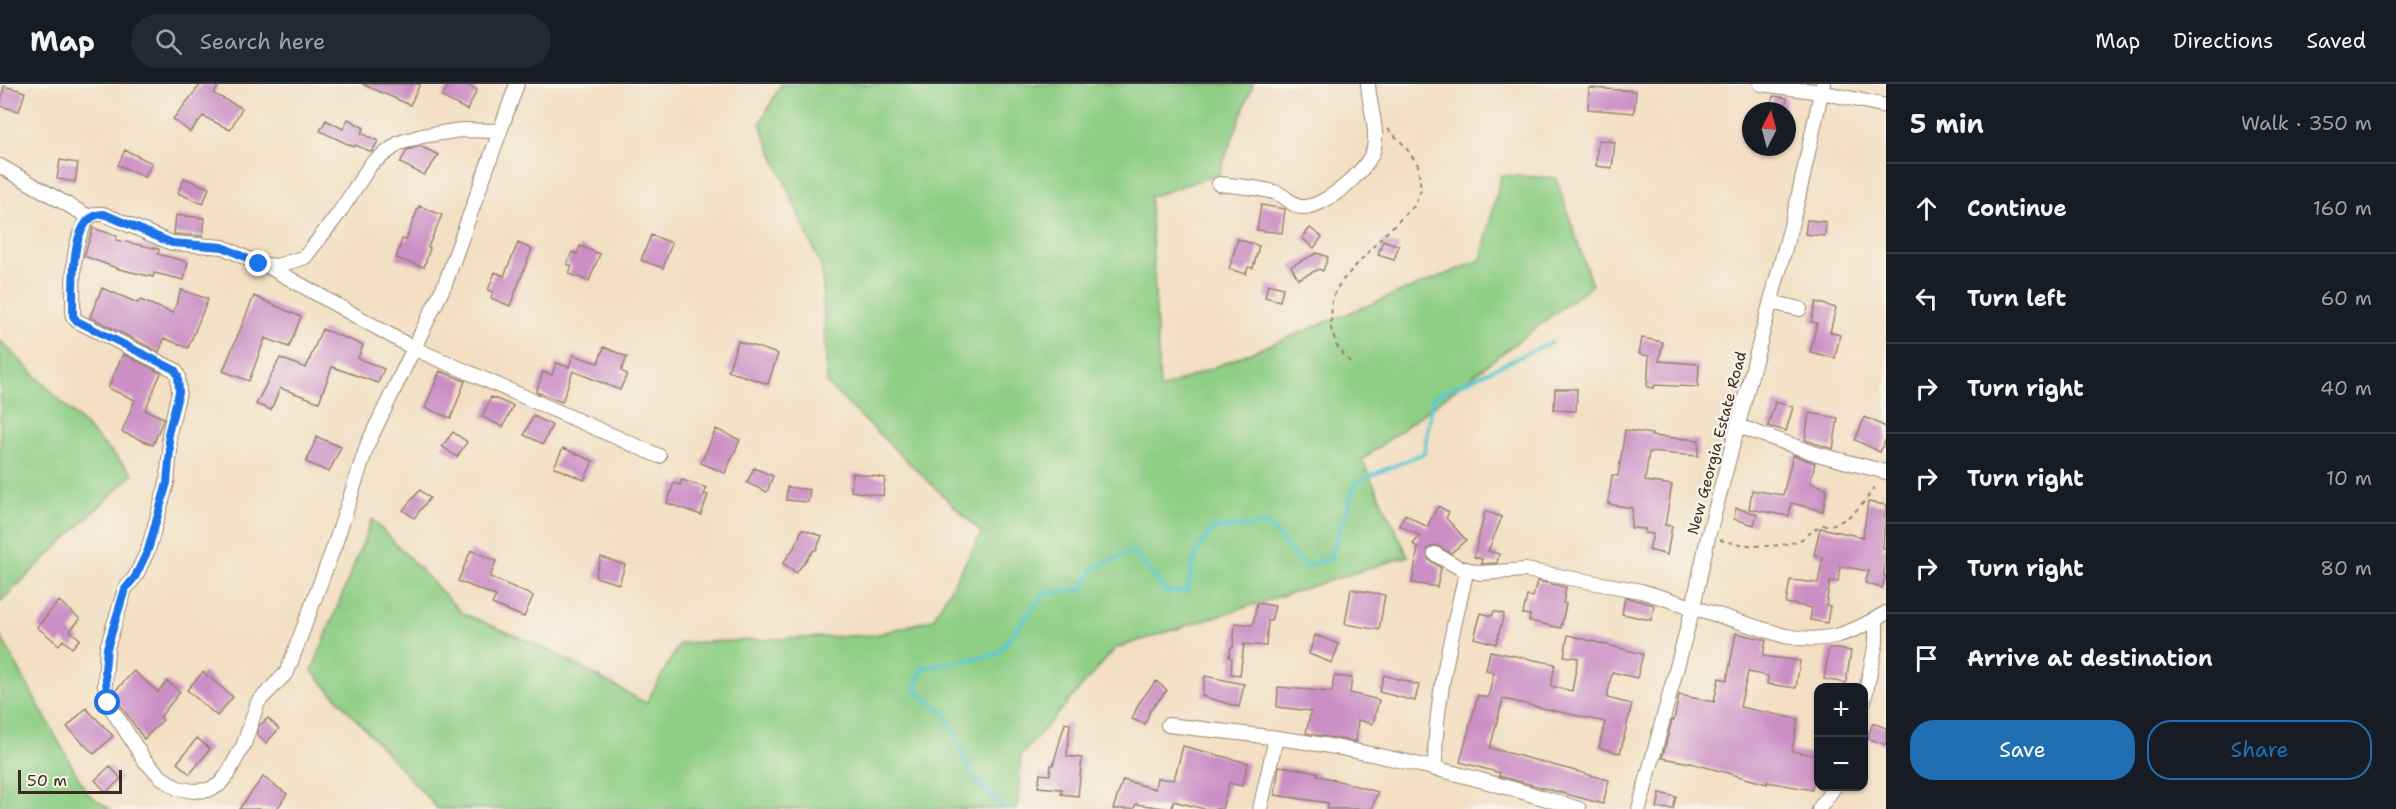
<!DOCTYPE html>
<meta charset="utf-8">
<style>
:root{--surface:#171b24;--page:#242831;--text:#f1f3f6;--muted:#9ea1a6;--line:#363941;--accent:#1f6fb2}
body{margin:0;font-family:"Shantell Sans",sans-serif;background:var(--page);color:var(--text)}
.controls{position:absolute;right:18px;bottom:18px;display:grid;overflow:hidden;border-radius:12px;box-shadow:0 2px 4px #0004}
.controls button{width:54px;height:54px;display:grid;place-items:center;padding:0;border:0;border-bottom:2px solid var(--line);background:var(--surface);color:var(--text);font:30px sans-serif}
.compass{position:absolute;left:1742px;top:18px;width:54px;height:54px;border-radius:50%;background:var(--surface);box-shadow:0 2px 4px #0004;rotate:6deg}
.scale{position:absolute;left:18px;bottom:15px;width:104px;box-sizing:border-box;padding-left:6px;border:3px solid #3b2a1e;border-top:0;font-size:16px;line-height:21px;white-space:nowrap;color:#3b2a1e;-webkit-text-stroke:4px #f7f3e8;paint-order:stroke}
.stop{position:absolute;width:18px;height:18px;margin:-14px;border:4px solid #1a73e8;border-radius:50%;background:#fff}
.stop.end{background:#1a73e8;border-color:#fff;box-shadow:0 2px 6px #0008}
.list{margin:0;padding:0;list-style:none}
h2{display:flex;justify-content:space-between;align-items:center;height:78px;margin:0;padding:0 24px;font-size:26px}
h2 small{font-size:20px;font-weight:400;color:var(--muted)}
.list li{display:grid;grid-template-columns:39px 1fr auto;gap:18px;align-items:center;box-sizing:border-box;height:90px;padding:0 24px;border-top:2px solid var(--line)}
.list b{display:block;font-size:22px;white-space:nowrap}
.list em{font-size:20px;font-style:normal;color:var(--muted)}
.actions{display:flex;gap:12px;padding:18px 24px}
.actions a{flex:1;padding:14px 0;border:2px solid var(--accent);border-radius:24px;text-align:center;font-size:21px;color:var(--accent)}
.actions .main{background:var(--accent);color:#fff}
.icon{flex:none;width:33px;height:33px;fill:none;stroke:currentColor;stroke-width:2;stroke-linecap:round;stroke-linejoin:round}
.map{position:relative;flex:none;width:1886px;height:725px;overflow:hidden}
header{display:flex;align-items:center;gap:36px;box-sizing:border-box;height:84px;padding:0 30px;background:var(--surface);border-bottom:2px solid var(--line)}
header strong{font-size:28px}
nav{display:flex;gap:33px;margin-inline-start:auto;font-size:21px}
.search{width:420px;height:54px;background:var(--page);display:flex;align-items:center;gap:15px;box-sizing:border-box;padding:0 21px;border-radius:33px;color:var(--muted);font-size:22px}
main{display:flex}
aside{flex:1;background:var(--surface)}
.map>svg:first-child{display:block}
.green{fill:#8ece85;stroke:#647c52;stroke-width:1.5}
.lines{fill:none;stroke-linecap:round;stroke-linejoin:round}
.stream{stroke:#5cc9d0;stroke-width:4}
.building{fill:#cb8ec5}
.street-casing{stroke:#978470;stroke-width:16}
.path{stroke:#978470;stroke-width:2;stroke-dasharray:4.5 4.5;stroke-linecap:butt}
.street{stroke:#fff;stroke-width:14}
.route{stroke:#1a73e8;stroke-width:8}
.labels{text-anchor:middle;stroke-width:5;stroke-linejoin:round;paint-order:stroke}
.street-label{font-size:15px;fill:#3b2a1e;stroke:#f7f3e8}
</style>
<header>
<strong>Map</strong>
<div class="search"><svg class="icon" aria-label="search" viewBox="0 0 24 24"><circle cx="10" cy="10" r="6"/><path d="M15 15l6 6"/></svg>Search here</div>
<nav><a>Map</a><a>Directions</a><a>Saved</a></nav>
</header>
<main>
<div class="map">
<svg width="1886" height="725" viewBox="0 0 1886 725">
<rect width="100%" height="100%" fill="#f7f3e8"/>
<filter id="ink" filterUnits="userSpaceOnUse"><feTurbulence type="fractalNoise" baseFrequency=".0167" numOctaves="2"/><feDisplacementMap in="SourceGraphic" scale="12" xChannelSelector="R" yChannelSelector="G"/><feConvolveMatrix kernelMatrix="1 2 1 2 8 2 1 2 1" color-interpolation-filters="sRGB"/></filter>
<filter id="wash" filterUnits="userSpaceOnUse"><feTurbulence type="fractalNoise" baseFrequency=".008" numOctaves="4" result="noise"/><feDisplacementMap in="SourceGraphic" scale="24" xChannelSelector="R" yChannelSelector="G"/><feGaussianBlur stdDeviation="1.35" result="paint"/><feColorMatrix in="noise" values="0 0 0 0 0 0 0 0 0 0 0 0 0 0 0 0 0 1.4 0 .05"/><feComposite in="paint" operator="in"/></filter>
<g filter="url(#wash)">
<rect width="100%" height="100%" fill="#f3dfc3"/>
<path class="green" d="M781,0H1253L1219,90L1150,113L1160,305L1481,176L1501,91L1556,94L1592,201L1362,376L1408,472L1116,564L1021,671L1017,725H438L312,587L372,435L462,529L549,566L646,619L680,559L875,551L933,535L982,449L827,300L822,185L760,40Z
M0,256L133,390L0,518Z
M0,551L87,709L110,725H0Z"/>
<g class="lines">
<path class="stream" d="M1003,725L972,693L946,630L916,607L922,584L996,571L1045,509L1082,506L1094,484L1133,467L1166,508L1187,507L1196,469L1212,445L1268,440L1304,482L1330,475L1356,398L1424,369L1433,313L1552,258"/>
</g>
<g id="blocks">
<path class="building" d="M201,0H219L214,10L242,24L230,46L203,32L190,48L173,35Z
M362,0H420L410,21Z
M449,0H466L477,6L467,26L442,13Z
M4,2L25,8L19,27L0,22Z
M1589,4L1636,7L1634,29L1588,25Z
M1773,12L1787,14L1785,27L1770,25Z
M348,35L364,44L361,49L378,57L372,68L355,61L354,63L320,47L326,36L343,45Z
M1598,56L1615,58L1612,84L1596,82Z
M420,62L439,71L424,91L400,79L407,66Z
M125,66L152,79L145,93L118,81Z
M60,76L78,79L75,98L57,95Z
M184,94L209,104L203,120L178,109Z
M1261,121L1285,125L1282,149L1257,146Z
M419,122L442,131L428,163L430,164L424,183L396,174L402,155L406,156Z
M176,131L205,134L203,152L174,150Z
M1807,136L1826,138L1825,152L1805,150Z
M93,144L117,152L116,156L159,165L158,170L188,178L184,196L154,189L153,193L119,185L84,172Z
M1310,144L1322,153L1314,164L1302,154Z
M651,151L672,159L663,184L641,176Z
M1238,155L1259,162L1253,184L1248,183L1246,190L1229,185Z
M1383,156L1399,162L1394,176L1378,171Z
M518,159L532,165L510,222L491,214L493,208L488,206L495,188L504,192Z
M580,162L600,170L589,197L569,190L572,182L567,180L572,168L577,170Z
M1317,169L1328,173L1323,187L1319,185L1298,195L1291,182Z
M1268,200L1283,204L1280,217L1265,213Z
M102,204L138,219L140,216L173,229L181,206L208,215L188,264L164,254L159,268L90,233Z
M254,212L301,233L289,263L265,254L249,297L223,287Z
M1816,218L1836,224L1830,248L1840,251L1835,274L1810,268L1817,239L1811,238Z
M322,245L363,261L358,274L384,285L378,299L332,283L319,318L280,304L271,326L256,320L280,274L306,284Z
M1642,254L1663,258L1659,277L1699,280L1698,303L1655,301L1654,304L1647,303L1649,272L1639,270Z
M738,257L778,270L768,300L728,287Z
M604,263L627,273L621,287L627,290L620,306L573,287L562,318L536,308L543,288L552,291L556,279L569,283L573,271L598,279Z
M123,270L161,289L145,326L164,334L153,361L122,348L135,316L108,304Z
M440,287L465,297L451,334L425,324Z
M1555,305H1577L1576,327L1554,326Z
M491,313L513,322L503,343L482,333Z
M1775,318L1793,323L1786,347L1768,342Z
M1809,329L1838,334L1833,365L1805,356Z
M533,332L552,341L543,360L524,351Z
M1865,333L1886,343V355L1880,368L1855,356Z
M716,345L740,356L725,389L701,379Z
M1625,346L1652,350L1651,352L1699,356L1698,372L1649,368L1645,397L1672,401L1665,441L1672,442L1667,471L1649,466L1653,450L1645,449V445L1631,444L1632,424L1608,420L1612,391L1618,392Z
M453,348L467,358L457,373L442,362Z
M317,353L341,363L329,388L306,378Z
M563,364L593,377L584,396L554,383Z
M1793,371L1815,379L1810,399L1827,404L1823,427L1791,419L1789,432L1749,425L1752,406L1783,411Z
M754,384L773,392L767,408L747,399Z
M853,389L885,394L883,412L851,407Z
M682,396L707,404L704,410L708,411L701,431L667,419L674,399L680,401Z
M787,403L810,406L808,418L786,416Z
M420,406L430,414L414,434L403,426Z
M1868,418L1886,421L1883,464H1886L1884,492H1886L1882,504L1865,499L1869,487L1840,482L1838,498L1830,497L1826,521L1830,522L1827,539L1810,536L1812,524L1786,519L1790,496L1818,499L1823,473L1814,471L1820,444L1863,453Z
M1438,422L1449,428L1446,434L1466,456L1451,469L1436,461L1428,465V475L1441,484L1437,503L1412,499L1418,464L1413,460L1420,452L1399,441L1405,430L1427,443Z
M1736,424L1757,430L1754,441L1734,435Z
M1485,427L1502,433L1488,467L1499,470L1497,479L1481,480L1482,475L1474,473Z
M802,445L822,452L816,466H814L796,489L783,479L796,461Z
M471,466L496,477L490,493L533,512L524,533L492,520L496,512L458,497Z
M601,473L625,481L619,500L595,493Z
M1537,497L1566,503L1563,519L1566,520L1561,544L1529,537L1530,531L1523,530L1527,512L1533,513Z
M1351,505L1385,511L1379,546L1345,540Z
M1625,513L1654,521L1651,536L1622,530Z
M59,517L80,535L70,547L80,555L72,564L63,556L59,561L37,543Z
M1257,519L1275,522L1271,537H1268L1266,562L1244,560L1240,591L1231,590L1232,574L1229,573L1231,563H1233L1235,539L1253,541Z
M1494,527L1504,530L1496,560L1474,554L1481,529L1492,532Z
M1736,549L1766,556L1763,572L1800,577L1796,604L1767,600L1768,592L1748,588L1740,623L1798,635L1792,667L1818,672L1812,706L1767,698V700L1691,679L1662,674L1672,636L1674,637L1679,611L1714,618L1719,594L1727,596Z
M1315,551L1339,560L1332,579L1309,570Z
M1568,551L1643,570L1637,594L1612,588L1607,614L1632,620L1620,669L1599,664L1605,638L1503,615L1490,664L1609,696L1603,720L1499,692L1500,689L1460,678L1478,611L1488,614L1494,588L1486,586L1490,567L1555,580L1551,602L1572,607L1578,574L1564,572Z
M1829,564L1851,567L1846,599L1824,595Z
M134,587L158,608L167,597L180,608L160,633L163,636L144,655L117,616L115,607Z
M203,588L233,613L217,632L187,606Z
M1384,591L1419,601L1415,617L1379,608Z
M1205,592L1244,600L1239,623L1202,612Z
M1334,592L1352,594L1350,609L1379,616L1373,640L1358,636L1356,658L1306,649L1311,627L1277,623L1278,603L1332,608Z
M1156,597L1167,606L1150,627L1145,640L1132,635L1139,619Z
M86,624L113,652L94,670L67,643Z
M268,634L279,645L266,659L257,650L259,642Z
M1065,639L1070,640L1067,672L1082,674L1078,712L1061,710L1062,705L1038,703L1040,690L1050,691L1051,681H1053Z
M1873,639L1886,644V661L1867,654Z
M197,654L210,665L190,690L177,679Z
M1183,662L1248,679L1242,702L1229,699L1222,725H1204L1173,717L1172,725L1136,720L1134,725H1113L1123,696L1155,705L1157,694L1174,696Z
M110,682L121,695L106,708L95,696Z
M1279,682L1318,688L1317,691L1378,708L1372,725H1327L1328,719L1275,711Z
M263,693L287,710L277,725H239Z
M1660,709L1676,713L1673,725L1657,724Z"/>
</g>
</g>
<g filter="url(#ink)">
<use href="#blocks" fill-opacity="0" stroke="#978470" stroke-width="1.5"/>
<g class="lines">
<g class="street-casing">
<path id="street" d="M1761,0L1821,8L1886,22
M0,82L89,133L96,130H103L172,159L223,163L259,180L277,182L305,173L339,129L371,80L399,59L422,52L461,46L499,47
M1219,100C1237,102 1256,103 1274,108C1285,110 1291,122 1301,123C1324,125 1369,86 1374,64C1378,43 1369,21 1368,0
M89,133C69,161 74,199 73,232L77,237L175,286L178,292L179,308L169,350L170,366L167,399L148,466L135,493L125,505L107,564L105,601L108,619L145,677L161,693L177,704L193,707L208,706L219,701L227,691L244,660L258,618L287,588L335,460L368,359L445,200L517,0
M269,183L413,264L659,372
M1771,218L1800,225
M1738,342L1817,370L1886,388
M1435,470L1458,483L1481,489L1525,486L1641,507L1785,552C1827,560 1850,550 1886,529
M1864,617L1876,559V535
M1168,641C1226,648 1284,653 1340,664C1421,679 1501,700 1579,725
M1435,685C1434,617 1452,551 1467,485
M1260,725L1276,654
M1639,725L1693,523L1708,453L1797,119L1823,0
M1819,725L1835,702"/>
</g>
<path class="path" d="M1350,278L1337,262L1331,244L1332,215L1340,199L1381,154L1415,121L1421,105L1418,81L1404,61L1388,45
M1720,456C1745,462 1777,466 1802,455C1808,452 1814,444 1821,442C1825,440 1830,441 1834,440C1853,434 1868,416 1876,399"/>
<use href="#street" class="street"/>
</g>
</g>
<g class="lines" filter="url(#ink)">
<path class="route" d="M108,619L105,586L107,564L125,505L135,493L148,466L167,399L170,366L168,350L179,308L178,292L175,286L77,237L73,232C74,206 67,130 104,130L172,159L223,163L259,180"/>
</g>
<g class="labels">
<g class="street-label">
<text transform="translate(1717 359) rotate(-75)" y="5">New Georgia Estate Road</text>
</g>
</g>
</svg>
<div class="controls">
<button>+</button>
<button>−</button>
</div>
<svg class="compass" viewBox="-18 -18 36 36"><path d="M0-13l5 13h-10z" fill="#e53935"/><path d="M0 13l5-13h-10z" fill="#9ea1a6"/></svg>
<div class="scale">50 m</div>
<div class="stop" style="left:108px;top:619px"></div>
<div class="stop end" style="left:259px;top:180px"></div>
</div>
<aside>
<h2>5 min<small>Walk · 350 m</small></h2>
<ul class="list">
<li><svg class="icon" aria-label="ahead" viewBox="0 0 24 24"><path d="M12 20V5M6 11l6-6 6 6"/></svg><div><b>Continue</b></div><em>160 m</em></li>
<li><svg class="icon" aria-label="left" viewBox="0 0 24 24"><path d="M17 20v-9H6M10 6l-5 5 5 5"/></svg><div><b>Turn left</b></div><em>60 m</em></li>
<li><svg class="icon" aria-label="right" viewBox="0 0 24 24"><path d="M7 20v-9h11M14 6l5 5-5 5"/></svg><div><b>Turn right</b></div><em>40 m</em></li>
<li><svg class="icon" aria-label="right" viewBox="0 0 24 24"><path d="M7 20v-9h11M14 6l5 5-5 5"/></svg><div><b>Turn right</b></div><em>10 m</em></li>
<li><svg class="icon" aria-label="right" viewBox="0 0 24 24"><path d="M7 20v-9h11M14 6l5 5-5 5"/></svg><div><b>Turn right</b></div><em>80 m</em></li>
<li><svg class="icon" aria-label="arrive" viewBox="0 0 24 24"><path d="M6 21V4h12l-3 4 3 4H6"/></svg><div><b>Arrive at destination</b></div></li>
</ul>
<div class="actions"><a class="main">Save</a><a>Share</a></div>
</aside>
</main>
